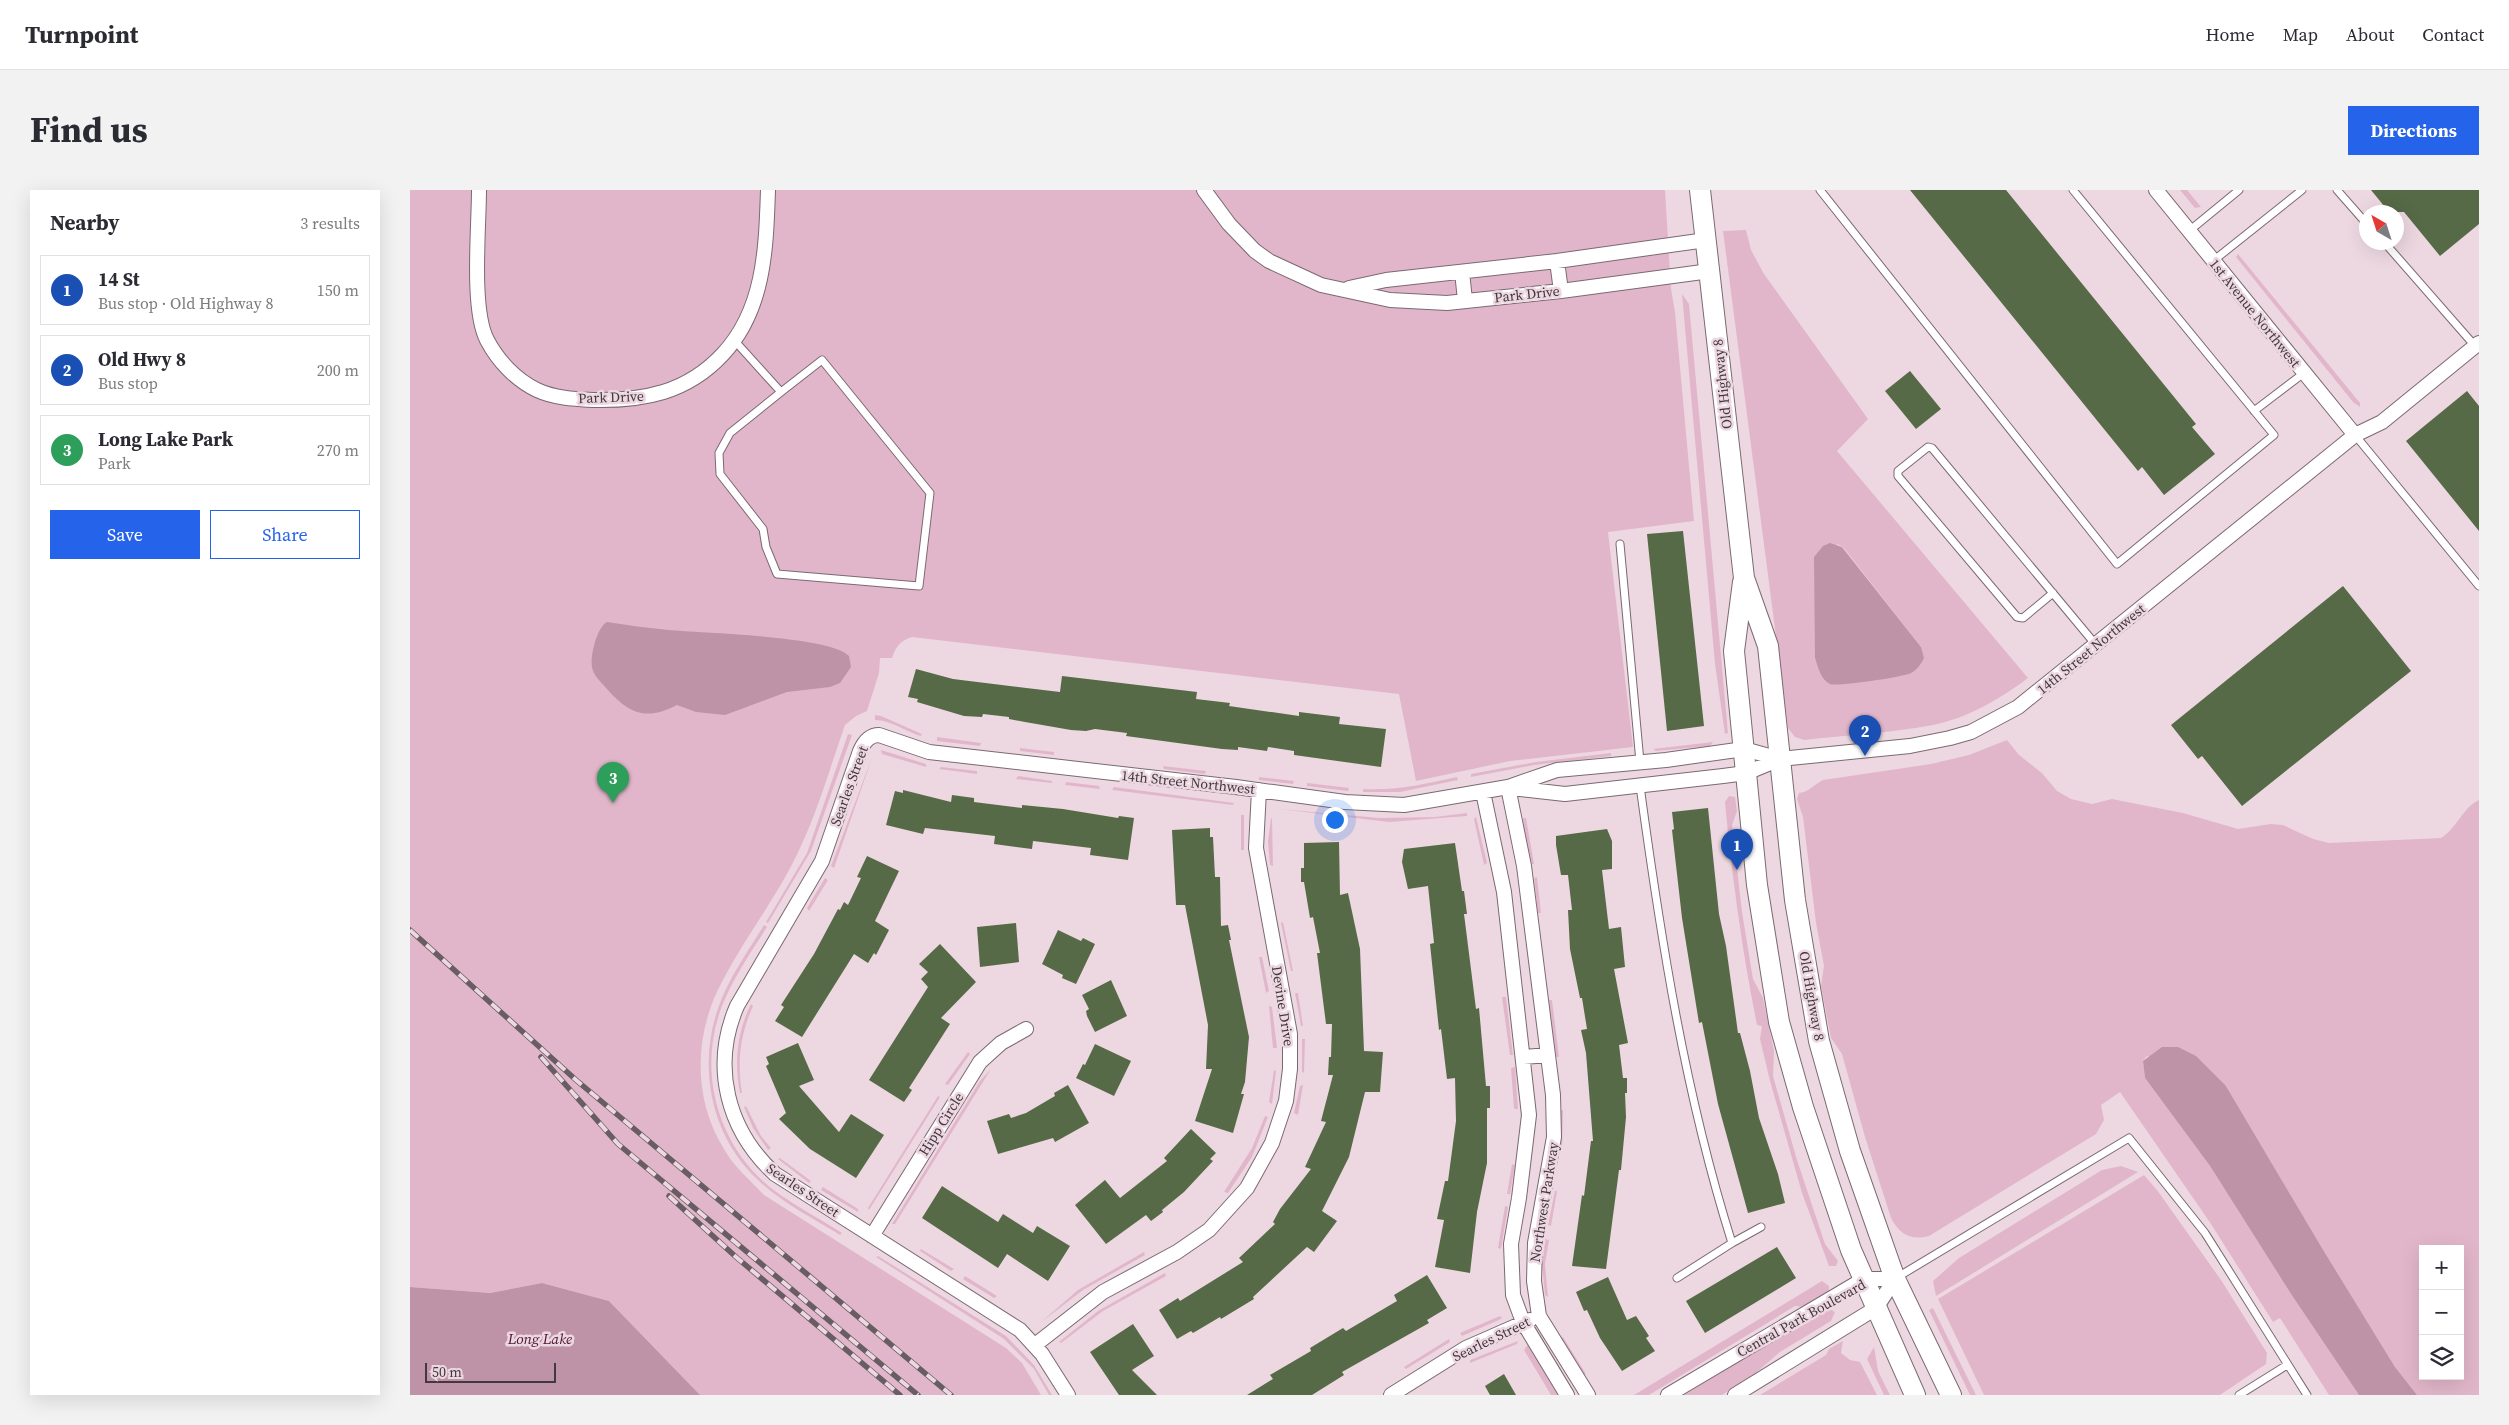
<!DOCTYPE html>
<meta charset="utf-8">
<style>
:root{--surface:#fff;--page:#f2f2f3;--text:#2b2b33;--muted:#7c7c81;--line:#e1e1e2;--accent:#2563eb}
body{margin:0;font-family:"Source Serif 4",serif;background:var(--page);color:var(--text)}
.controls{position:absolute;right:15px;bottom:15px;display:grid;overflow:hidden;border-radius:0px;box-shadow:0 5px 20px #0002}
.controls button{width:45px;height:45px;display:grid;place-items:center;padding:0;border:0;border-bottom:1px solid var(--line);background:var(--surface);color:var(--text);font:25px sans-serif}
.compass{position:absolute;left:1949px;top:15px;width:45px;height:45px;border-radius:50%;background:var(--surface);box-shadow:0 5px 20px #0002;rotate:321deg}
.scale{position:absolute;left:15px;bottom:12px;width:131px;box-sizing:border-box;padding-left:5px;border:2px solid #41393d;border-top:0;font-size:14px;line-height:18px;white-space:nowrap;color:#41393d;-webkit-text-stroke:4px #edd8e1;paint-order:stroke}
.you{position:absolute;left:924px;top:629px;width:18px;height:18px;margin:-12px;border:4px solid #fff;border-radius:50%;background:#1a73e8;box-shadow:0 0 0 8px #1a73e833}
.badge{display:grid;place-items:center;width:32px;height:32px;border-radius:50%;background:var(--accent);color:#fff;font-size:16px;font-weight:700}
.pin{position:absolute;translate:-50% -41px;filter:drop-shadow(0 1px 2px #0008)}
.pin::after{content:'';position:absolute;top:26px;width:18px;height:15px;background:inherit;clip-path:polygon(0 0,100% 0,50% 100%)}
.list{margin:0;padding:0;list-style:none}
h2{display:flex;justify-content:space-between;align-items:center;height:65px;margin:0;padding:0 20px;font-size:21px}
h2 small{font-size:16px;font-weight:400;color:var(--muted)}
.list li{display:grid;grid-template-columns:32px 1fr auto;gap:15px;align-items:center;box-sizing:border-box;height:70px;margin:0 10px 10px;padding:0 10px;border:1px solid var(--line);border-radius:0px}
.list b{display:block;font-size:19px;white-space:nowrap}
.list p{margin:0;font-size:16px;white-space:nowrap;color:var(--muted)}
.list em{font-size:16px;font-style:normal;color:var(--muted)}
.actions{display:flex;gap:10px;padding:15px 20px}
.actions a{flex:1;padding:11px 0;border:1px solid var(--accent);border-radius:0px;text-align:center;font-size:18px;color:var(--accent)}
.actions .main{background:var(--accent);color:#fff}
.icon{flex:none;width:28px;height:28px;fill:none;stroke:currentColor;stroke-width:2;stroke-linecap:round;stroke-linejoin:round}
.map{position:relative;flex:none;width:2069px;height:1205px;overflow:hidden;border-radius:0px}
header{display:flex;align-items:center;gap:30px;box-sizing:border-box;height:70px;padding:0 25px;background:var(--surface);border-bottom:1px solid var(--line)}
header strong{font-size:24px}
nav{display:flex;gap:28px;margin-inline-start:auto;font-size:18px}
.intro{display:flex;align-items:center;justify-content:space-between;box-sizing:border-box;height:120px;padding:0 30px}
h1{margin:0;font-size:35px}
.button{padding:12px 22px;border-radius:0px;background:var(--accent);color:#fff;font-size:18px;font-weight:700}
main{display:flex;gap:30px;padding:0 30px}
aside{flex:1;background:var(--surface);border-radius:0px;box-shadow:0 5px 20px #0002}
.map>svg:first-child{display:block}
.green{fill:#e2b6ca;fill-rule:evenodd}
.water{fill:#be92a7}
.building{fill:#566a47}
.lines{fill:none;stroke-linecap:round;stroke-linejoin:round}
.lane-casing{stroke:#7b6971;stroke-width:9}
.street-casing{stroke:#7b6971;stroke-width:16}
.secondary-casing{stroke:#7b6971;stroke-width:22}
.lane{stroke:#fff;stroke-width:7}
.street{stroke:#fff;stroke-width:14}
.secondary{stroke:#fff;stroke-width:20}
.rail-casing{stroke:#685d62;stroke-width:5.5}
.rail{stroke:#edd8e1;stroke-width:4;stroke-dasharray:11;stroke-linecap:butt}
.labels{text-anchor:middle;stroke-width:5;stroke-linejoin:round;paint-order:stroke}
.street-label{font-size:14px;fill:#41393d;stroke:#edd8e1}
.water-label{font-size:15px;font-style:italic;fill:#4b1533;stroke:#edd8e1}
</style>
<header>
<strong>Turnpoint</strong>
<nav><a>Home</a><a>Map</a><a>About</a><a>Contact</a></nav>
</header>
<div class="intro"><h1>Find us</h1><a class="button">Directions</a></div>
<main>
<aside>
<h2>Nearby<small>3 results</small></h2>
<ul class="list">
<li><span class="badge" style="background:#1a4fb4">1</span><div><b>14 St</b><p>Bus stop · Old Highway 8</p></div><em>150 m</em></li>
<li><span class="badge" style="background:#1a4fb4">2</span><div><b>Old Hwy 8</b><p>Bus stop</p></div><em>200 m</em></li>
<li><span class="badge" style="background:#2e9e5b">3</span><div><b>Long Lake Park</b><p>Park</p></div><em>270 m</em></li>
</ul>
<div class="actions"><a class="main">Save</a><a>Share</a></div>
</aside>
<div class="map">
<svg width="2069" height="1205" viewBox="0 0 2069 1205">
<rect width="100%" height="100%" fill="#edd8e1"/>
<path class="green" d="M0,0H1255L1261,99L1265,122L1284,331L1198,342L1223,557L1100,571L1006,591L989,504L502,447C490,451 486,456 482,468H470L469,483L457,521L446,526L435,535C421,575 409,617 391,656C370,703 337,744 313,790C284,842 282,908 314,959C324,977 340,990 354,1005L596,1158L612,1173L631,1205H290L199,1111L132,1093L80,1103L0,1097Z
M1770,0H1777L1791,17L1785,18Z
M1336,40L1341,60L1354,84L1458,229L1427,261L1618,488C1590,509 1558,528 1523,535C1481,543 1436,545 1394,550L1385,547L1378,538L1313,41ZM1427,354L1433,357L1511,457L1414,489L1405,468Z
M1828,64L1950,213V217L1943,212L1826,67Z
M1272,104L1279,114L1318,543L1315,544L1305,474Z
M465,525L471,526L512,544L511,546C496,542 481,530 465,530Z
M438,544L442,545L401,661L358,733L356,732L397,663Z
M527,547L571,553L570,556L527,551Z
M1597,550L1609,565L1632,583L1647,601L1661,609L1682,614L1702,609L1773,623L1828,639L1861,634L1873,635L1903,649L1919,653L2031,648C2047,638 2053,617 2069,610V1205H2007L1985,1177L1912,1058L1816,896L1737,866L1733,871L1735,888L1800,976L1881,1104L1949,1205H1919L1870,1128L1863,1132L1801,1034L1710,902L1691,915L1694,930L1686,944L1519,1046C1501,1051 1489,1044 1481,1028L1455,947L1432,864L1421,848L1411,796L1414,776L1406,733L1393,627L1387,609L1389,603C1397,603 1405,594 1413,590L1521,574L1559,565ZM2013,1059H2050V1186H2013Z
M1303,552L1300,556L1246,561L1243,559Z
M610,558L644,562V565L610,561Z
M471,560L516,574V577L472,564Z
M1201,563V566L1124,575L1061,587V584L1126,572Z
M463,565L424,678L421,676Z
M753,576L796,581L795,584L754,579Z
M531,577L567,581V584L529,579Z
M608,586L642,591V593L606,589Z
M849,587L884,591L883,594L849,590Z
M1047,587L1048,590L990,602H953V599C986,601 1015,594 1047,587Z
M656,592L689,596L690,599L655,595Z
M897,593L939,598L938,601L897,596Z
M704,597L824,613L823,615L702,600Z
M1319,606L1325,607L1327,621L1322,635L1332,722L1343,789L1353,808L1364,861L1363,886L1387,970L1415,1054L1428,1071L1426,1076H1419L1392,1003L1360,891L1350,849L1352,836L1347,835C1332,761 1322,687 1315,612Z
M869,619L969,628L1025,627L1057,623V626L979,632Z
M831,625H834V660H831Z
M1066,627L1077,673L1074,675L1064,629Z
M861,628L862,629L863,676L860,675L858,652Z
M1113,628H1116L1124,674H1121L1114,641Z
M1127,687L1131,723H1128L1124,688Z
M415,688L418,690L399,721L397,718Z
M873,732L883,781H881L871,733Z
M354,735L357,737C341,762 323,788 312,816C287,880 307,955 361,998C383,1015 409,1028 432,1043L430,1045C403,1028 372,1013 348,990C298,944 286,869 312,808C323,782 340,758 354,735Z
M849,767H852L859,801L856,803Z
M885,803H888L893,836H891Z
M1092,807H1096L1103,865H1100Z
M1139,810H1142L1149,867H1146Z
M341,814L343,816C330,845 327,872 332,903H330C324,872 327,842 341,814Z
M859,816L862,817L867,858H863Z
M892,849H895L894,883L892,882Z
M558,862L560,864L538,895L535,894Z
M1105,877L1108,919H1104L1101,878Z
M581,879L485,1034H482L570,891Z
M864,880L866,881L862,914L859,912Z
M893,895L888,925L884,923L890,896Z
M528,906L530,907L459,1020L458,1018Z
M336,916L351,946L361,958L358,960L343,938L334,917Z
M1151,920H1153L1152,962H1149Z
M855,926L858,927L842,967L818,1003L814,1002L842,958Z
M370,968L401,991L399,993L368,969Z
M1102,974L1105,975L1100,1004H1097Z
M1711,976L1728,982L1526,1106L1523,1091L1549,1068L1692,980Z
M1734,985L1747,1000L1811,1090L1857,1163L1856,1174L1810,1205H1574L1528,1109Z
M413,997L448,1019V1022L411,1000Z
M1145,1001H1147L1141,1036L1138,1035Z
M1095,1016L1098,1017L1091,1059L1088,1058Z
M1135,1049L1139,1050L1135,1074L1138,1107L1135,1105L1132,1074Z
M511,1059L544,1079L541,1081L510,1061Z
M734,1062L735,1065L673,1100L630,1133L668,1100Z
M468,1066L596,1146L624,1175L642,1205H639L624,1179L594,1149L466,1067Z
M755,1083L756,1086L693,1121L651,1153L649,1152L688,1121Z
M555,1086L587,1106L584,1108L553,1089Z
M1412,1091L1419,1096V1101L1394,1117L1385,1116L1239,1205H1224Z
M1418,1118L1425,1122L1421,1131L1370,1162L1341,1187L1312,1205H1274Z
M1523,1118L1566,1205H1560L1519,1120Z
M1090,1126L1092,1128L1089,1130L1052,1146L1050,1143Z
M1153,1147L1176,1184L1173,1185L1151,1148Z
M1039,1149L1040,1152L996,1179L994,1177Z
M1108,1151L1107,1154L1060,1173V1170Z
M1433,1151L1431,1163L1440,1170L1450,1172L1467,1205H1350L1416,1165L1419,1159Z
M1118,1154L1121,1158L1150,1205H1141L1114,1160Z
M1464,1157L1468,1181L1480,1205H1474L1457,1169Z"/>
<path class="water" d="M1420,353L1432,357L1511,457L1514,468C1511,474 1507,480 1501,483C1494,487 1426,497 1420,494C1411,490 1408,477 1405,468L1404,367L1413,356Z
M197,432C217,435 238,438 258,440C291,443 421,446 439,466L441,477L430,493L420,497L377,502L315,525L286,522L267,515C236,531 219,524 197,499C191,492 183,485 182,477C180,466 187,437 197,432Z
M1752,857H1768L1786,866L1816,896L1912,1058L1985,1177L2007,1205H1949L1881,1104L1800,976L1735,888L1733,871Z
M132,1093L199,1111L290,1205H0V1097L80,1103Z"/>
<path class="building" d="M1500,0H1596L1786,234L1782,237L1805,264L1754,305L1732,277L1728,281Z
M1961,0H2069V34L2030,66L1994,22H1979Z
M1500,181L1531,219L1506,239L1475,201Z
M2057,201L2069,216V341L1996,251Z
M1273,341L1294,536L1257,541L1237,344Z
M1933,396L2001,481L1832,616L1792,566L1788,569L1761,535Z
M506,479L543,489L650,502L652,486L787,502L786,509L820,513L819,516L889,526V522L930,527L929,534L976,539L971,577L884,565V561L858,557L857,561L828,557V560L812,559L716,546L717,543L685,539L676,541L661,540L615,532L599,529V527L573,524L572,527L554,526L507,512L508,509L498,507Z
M493,600L541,612L542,605L564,608V612L612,618V615L653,619L708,628L709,626L724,628L718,670L680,665L681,658L623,651L622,659L584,654L585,646L515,638L513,644L476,635L485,601L493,603Z
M1298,618L1309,724L1316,756L1328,843H1330L1340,881L1349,928L1368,984L1375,1013L1338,1023L1308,914L1292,832L1289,833L1272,728L1262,640L1264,639L1262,622Z
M800,638V647H803L805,687H810L811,736L818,735L821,750H819L839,847L835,892L831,904H834L823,943L785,931L802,879H796L798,835L775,715H766L762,640Z
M1197,639L1202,651V679L1192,680L1199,739L1211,737L1215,777L1204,779L1218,853L1209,855L1213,888H1217V903H1215L1216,927L1211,980H1209L1196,1079L1162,1076L1172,1005L1174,1006L1181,951H1183L1176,863L1171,840L1177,839L1172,808H1170L1160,759L1158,720H1162L1158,685H1151L1146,655V646Z
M929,652L930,705L938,703L950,759L954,861L973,862L970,902H955L939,967L912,1021L927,1031L904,1062L897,1057L843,1107L844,1109L811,1129L810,1127L783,1143L781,1141L767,1149L749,1120L768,1108L770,1111L833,1072L829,1068L865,1034L863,1032L870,1019L901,979L895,977L916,932L911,931L923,885H918L919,867H921L922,834H916L907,763H910L903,727L900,728L894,692H891V678H894V653Z
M1045,653L1052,701H1054L1057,724H1054L1066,819L1069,818L1076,896H1080V918H1077V973L1067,1022L1060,1083L1025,1077L1034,1030L1027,1029L1035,991H1038L1046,931L1045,888L1037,889L1031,839L1029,840L1020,754L1024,753L1018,696L998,699L992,672L994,659Z
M457,666L489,681L465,731L479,740L466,765L464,763L458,773L444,764L392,847L365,831L374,817L371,815L404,764L428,719L430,720L434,712L438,715L451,688L447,687Z
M606,733L609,772L570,777L567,737Z
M648,740L671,751L673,748L685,754L666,794L652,788L653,785L632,774Z
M530,754L566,792L531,828L540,834L499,898L502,900L494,912L459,890L518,797L511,789L518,782L509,774Z
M701,790L717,826L685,842L677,826L676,821L679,819L672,805Z
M388,853L404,890L389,896L429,942L441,924L474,945L446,988L400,959L369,929L376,923L356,876L359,874L356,867Z
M685,854L721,871L704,906L666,888L673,874L675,875Z
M658,895L679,933L645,952L643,948L588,964L577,931L599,924L601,928L616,923L645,906L644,903Z
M781,939L806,963L800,969L803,971L774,1002L752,1020L753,1022L741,1031L736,1025L696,1054L665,1015L695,990L710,1008L757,971L754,968Z
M532,996L588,1032L593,1024L623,1043L627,1036L660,1056L638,1091L597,1064L588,1078L512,1028Z
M1367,1057L1386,1088L1295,1143L1276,1111Z
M1017,1085L1037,1118L1017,1130L1019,1133L932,1182L934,1185L902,1205H837L863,1189L860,1185L901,1161L900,1158L933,1138L936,1141L987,1111L984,1105Z
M1198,1087L1217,1130L1226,1126L1239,1146L1236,1148L1245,1161L1212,1181L1190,1148L1177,1120L1174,1121L1166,1102Z
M723,1134L744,1166L722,1180L747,1205H709L680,1162Z
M1094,1184L1106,1205H1080L1075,1196Z"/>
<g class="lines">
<g class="lane-casing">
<path id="lane" d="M1410,0L1707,374L1864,245L1663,0
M1927,0L1956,33
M1779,41L1829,0
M1974,52L2065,156
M1803,71L1892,0
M324,150L371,202L320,243L309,263L310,284L353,339L356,357L367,384L509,396L520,303L412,170L371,202
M1844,221L1894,183
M1945,245L2069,396
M1210,354L1230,572
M1643,403L1613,428L1607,427L1488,286V281L1518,257L1522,258L1686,455
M1230,596C1251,750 1275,904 1322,1053L1267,1088
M1322,1053L1351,1037
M1486,1088L1719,948L1795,1043L1897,1205
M1829,1205L1877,1175"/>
</g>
<g class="street-casing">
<path id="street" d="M69,0C69,38 61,119 77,150C88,171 106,190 127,200C144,208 164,209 183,210C233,211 277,203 313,164C355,119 356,57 358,0
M794,0L819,34L845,61L859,71L911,95L980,110L1037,113L1151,101L1300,81
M1746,0L1945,245
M1147,71L1151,101
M1052,82L1055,110
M939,98L976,90L1147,71L1296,50
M1098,597L1114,676L1143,905L1144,947L1125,1053L1124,1091L1129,1126L1178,1205
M1102,598L1155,604L1313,586L1336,583L1370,569L1500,556L1540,548L1561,542L1608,517L1945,245L1972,232L2069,153
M1073,602L1094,702L1119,925L1109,1008L1101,1054L1103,1105L1113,1132L1157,1205
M1113,867L1138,865
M462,1046L570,872L591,853L616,839
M625,1155L693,1102L767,1062L799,1040L837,998L862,953L876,911L880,879V844L846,658L849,600
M658,1205L632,1164L610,1140L365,984C317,940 301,876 327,816L412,671L450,561C454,552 459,545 469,545L519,562L826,597L935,612L994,615L1098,597L1147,580L1256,570L1334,559L1370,569
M981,1205L1056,1158L1120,1130
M1258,1205L1454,1089H1485
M1325,1205L1466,1118L1485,1089"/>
</g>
<g class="secondary-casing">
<path id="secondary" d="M1290,0L1334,388L1358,456L1385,710L1409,851L1440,961L1485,1089L1541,1205
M1333,392L1324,461L1347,695L1369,832L1393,917L1441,1060L1505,1205"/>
</g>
<use href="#lane" class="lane"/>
<use href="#street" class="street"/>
<use href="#secondary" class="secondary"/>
<g class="rail-casing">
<path id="rail" d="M0,740L166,890L541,1205
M131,867L208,954L508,1205
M259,1006L326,1067L490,1205"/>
</g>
<use href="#rail" class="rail"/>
</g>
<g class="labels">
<g class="street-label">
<text transform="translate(1117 104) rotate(-6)" y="5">Park Drive</text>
<text transform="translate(1845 123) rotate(51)" y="5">1st Avenue Northwest</text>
<text transform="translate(1312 194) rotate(-96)" y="5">Old Highway 8</text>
<text transform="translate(201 207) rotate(-2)" y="5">Park Drive</text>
<text transform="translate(1681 459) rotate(-39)" y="5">14th Street Northwest</text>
<text transform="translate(778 592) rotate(6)" y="5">14th Street Northwest</text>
<text transform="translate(439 596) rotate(-70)" y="5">Searles Street</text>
<text transform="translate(1402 806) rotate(80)" y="5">Old Highway 8</text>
<text transform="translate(873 816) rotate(81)" y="5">Devine Drive</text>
<text transform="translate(531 934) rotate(-58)" y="5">Hipp Circle</text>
<text transform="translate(393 1000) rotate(34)" y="5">Searles Street</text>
<text transform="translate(1134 1012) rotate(-81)" y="5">Northwest Parkway</text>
<text transform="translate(1391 1128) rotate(-29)" y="5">Central Park Boulevard</text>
<text transform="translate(1081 1149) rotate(-26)" y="5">Searles Street</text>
</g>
<g class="water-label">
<text x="130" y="1154">Long Lake</text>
</g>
</g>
</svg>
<div class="controls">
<button>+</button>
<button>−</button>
<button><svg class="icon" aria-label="layers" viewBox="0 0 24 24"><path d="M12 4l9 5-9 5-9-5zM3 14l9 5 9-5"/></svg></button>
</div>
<svg class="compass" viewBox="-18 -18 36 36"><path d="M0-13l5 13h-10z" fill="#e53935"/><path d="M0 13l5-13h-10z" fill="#7c7c81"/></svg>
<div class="scale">50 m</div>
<div class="you"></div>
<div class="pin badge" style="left:1327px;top:680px;background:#1a4fb4">1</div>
<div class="pin badge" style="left:1455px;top:566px;background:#1a4fb4">2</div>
<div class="pin badge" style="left:203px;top:613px;background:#2e9e5b">3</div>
</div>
</main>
